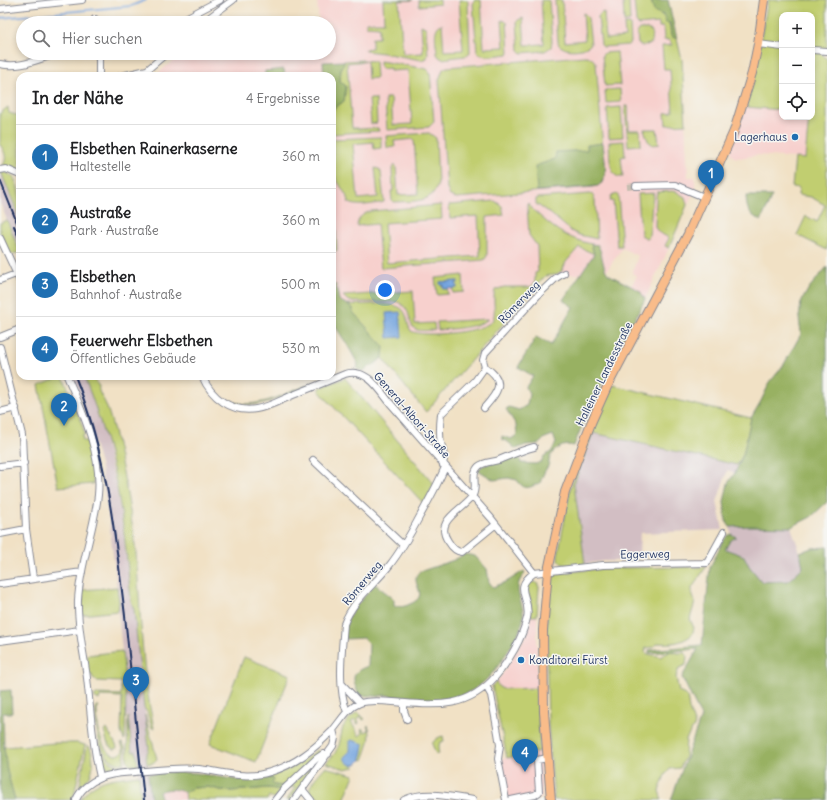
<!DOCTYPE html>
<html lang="de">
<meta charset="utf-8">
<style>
:root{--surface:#fff;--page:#f2f2f2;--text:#202124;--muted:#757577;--line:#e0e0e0;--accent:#1f6fb2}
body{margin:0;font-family:Delius,sans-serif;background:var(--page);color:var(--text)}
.controls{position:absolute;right:12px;top:12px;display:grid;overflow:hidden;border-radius:8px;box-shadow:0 2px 6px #0003}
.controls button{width:36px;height:36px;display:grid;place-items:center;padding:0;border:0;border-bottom:1px solid var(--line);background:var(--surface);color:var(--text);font:20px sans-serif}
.you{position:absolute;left:385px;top:290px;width:14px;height:14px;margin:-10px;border:3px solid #fff;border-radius:50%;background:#1a73e8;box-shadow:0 0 0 6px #1a73e833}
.badge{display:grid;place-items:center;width:26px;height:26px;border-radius:50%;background:var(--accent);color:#fff;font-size:13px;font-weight:700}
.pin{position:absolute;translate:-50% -33px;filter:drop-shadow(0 1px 2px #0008)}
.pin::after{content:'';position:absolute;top:21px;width:14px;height:12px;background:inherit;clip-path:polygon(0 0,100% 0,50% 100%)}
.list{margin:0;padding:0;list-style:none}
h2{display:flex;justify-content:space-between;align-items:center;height:52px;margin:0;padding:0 16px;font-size:17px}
h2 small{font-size:13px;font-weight:400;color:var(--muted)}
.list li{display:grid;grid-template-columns:26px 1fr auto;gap:12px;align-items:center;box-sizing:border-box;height:64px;padding:0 16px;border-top:1px solid var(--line)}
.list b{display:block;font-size:15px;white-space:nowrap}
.list p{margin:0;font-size:13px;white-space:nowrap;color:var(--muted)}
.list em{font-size:13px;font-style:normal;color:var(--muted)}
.icon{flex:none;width:22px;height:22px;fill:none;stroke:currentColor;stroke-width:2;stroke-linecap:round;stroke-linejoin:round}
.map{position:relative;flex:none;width:827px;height:800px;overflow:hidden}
.search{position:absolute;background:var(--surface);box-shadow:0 2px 6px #0003;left:16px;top:16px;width:320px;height:44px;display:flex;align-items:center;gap:10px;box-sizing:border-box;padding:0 14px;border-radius:22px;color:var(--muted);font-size:15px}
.panel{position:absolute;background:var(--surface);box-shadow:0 2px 6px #0003;left:16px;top:72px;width:320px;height:308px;border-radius:12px}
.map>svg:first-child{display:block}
.built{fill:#f7d0cd}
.industrial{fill:#d2bec3}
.green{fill:#c1ce70;stroke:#6e7e67}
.forest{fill:#98b162;stroke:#5a7060}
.water{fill:#75a4de;stroke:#486a9e}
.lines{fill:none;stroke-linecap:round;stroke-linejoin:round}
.stream{stroke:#75a4de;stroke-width:2}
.minor-tunnel{stroke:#c6bdb0;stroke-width:6;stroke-dasharray:6 3;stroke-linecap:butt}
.minor-casing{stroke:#868892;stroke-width:8}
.major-casing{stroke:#868892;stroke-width:10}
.minor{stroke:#fff;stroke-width:6}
.major{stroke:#f9bc8a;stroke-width:8}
.rail{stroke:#1b2f5e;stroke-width:2}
.poi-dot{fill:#1f6fb2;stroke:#f6f6f2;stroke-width:1.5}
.labels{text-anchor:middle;stroke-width:3;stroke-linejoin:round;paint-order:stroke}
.poi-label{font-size:11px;fill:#1b2f5e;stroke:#f6f6f2;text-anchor:end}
.street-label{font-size:11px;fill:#1b2f5e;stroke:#f6f6f2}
</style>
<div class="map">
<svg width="827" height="800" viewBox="0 0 827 800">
<rect width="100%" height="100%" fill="#f6f6f2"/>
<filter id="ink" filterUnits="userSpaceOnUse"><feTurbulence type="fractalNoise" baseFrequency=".025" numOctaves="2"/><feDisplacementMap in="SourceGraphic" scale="8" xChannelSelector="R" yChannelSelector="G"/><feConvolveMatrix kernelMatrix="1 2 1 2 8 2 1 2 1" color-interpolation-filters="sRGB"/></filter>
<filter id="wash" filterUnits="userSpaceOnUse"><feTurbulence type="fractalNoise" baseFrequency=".012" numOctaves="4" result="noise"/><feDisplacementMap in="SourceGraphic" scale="16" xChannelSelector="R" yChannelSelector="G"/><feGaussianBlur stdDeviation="0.9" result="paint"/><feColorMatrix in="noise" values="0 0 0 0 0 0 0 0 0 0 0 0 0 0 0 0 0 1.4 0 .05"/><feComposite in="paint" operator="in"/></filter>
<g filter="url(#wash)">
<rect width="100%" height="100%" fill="#f1e1c5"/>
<path class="built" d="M317,0H668L682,60L688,177H695V191L687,205L677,227L676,233L645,299L640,291L631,286L637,276L632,273L638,256L622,248L605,273L555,275L545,276L426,412L332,295V76L156,75L182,53H329V23H319Z
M746,107L782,110V117H809L805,159L758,155L739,158L734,157L731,155L730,151Z
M531,616H537V688L501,689L496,682L503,673L520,645L527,633Z
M540,751L542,797L530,800H508L501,759Z
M176,788L184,792L185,800H162L159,792L165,789Z"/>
<path class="industrial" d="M0,170L20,219V252L0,203Z
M72,376H84L85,378L102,428L117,492L124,539L131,601L134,610L149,748L146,756L151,800H141L136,752H132L129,717L126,716V690L118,611L119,602L117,587L109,521L101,468L83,405Z
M593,432L737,465L735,473L727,471L717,502L723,530L640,533L639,555L638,559L634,561H603L585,564L574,484Z
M751,526L791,527L800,552L803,567L788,581L761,582L749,566L744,556L725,549L730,541L736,537L731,534L730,527Z"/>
<path class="green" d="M383,0H413L399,1L403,54L423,53L421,25L425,27L426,29L428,54L427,58L421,60L383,53L365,51V49L372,48V38H379V27L366,26V22H384Z
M419,0H440V4L419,6Z
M459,0H467L468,2L470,52L468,55L465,56L442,59L439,57L437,54C437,46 431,27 442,24L444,51L463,50Z
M474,0H481L484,48L504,47L502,20L507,22L509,52L508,54C498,55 483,59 477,52L473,4Z
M541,0H549L552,42L551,47L545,51L522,53L519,50L517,22L518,20L523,18L525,45L544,44Z
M555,0H562L565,42L585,40L583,13L585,14L588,18L591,44C586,50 568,52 562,47C559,46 559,45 558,42Z
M623,0H629L630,21L624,22Z
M634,0H651L654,11C669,18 669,20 671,36L677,39L682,60L686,124L666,125L665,113L673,112L670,69H664L662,46L672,45L669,40H664L663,27H659V23L638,25L636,22Z
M768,0H827V51L820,52L827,59V250L797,235L806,216L817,222L825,205L811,197L798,195L799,188L792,187L795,158L805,159L809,117H812V15H782V110L746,107L752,85Z
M604,12L606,39L625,37L624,24H630L631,43L628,45L603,47L601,45L598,17L601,13Z
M640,29H647L652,31L651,44L642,46L638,44L637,33Z
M617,52L620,85L605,86L602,55L604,53Z
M584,56C590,56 592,58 596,63L605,173L602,183L594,187L456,198L450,196L447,189L439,80L443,69L447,67Z
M362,60L375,61L376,78L368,79L367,61L347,63L352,128H358V129L378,128L379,131L332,134V110L344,101L340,81L341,67L344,64V61Z
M380,61L427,69L430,72L434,122L429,127L387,130L385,98H391L393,125L412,124L408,70L390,71V68L382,69L380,67Z
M620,89L621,102L606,103L605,90Z
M369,99H376L377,123L371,124Z
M625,106H628L629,130H640L641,145L628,146Z
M8,107L9,113L20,116V164L18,171L12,167L2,166C8,160 5,151 0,145V113Z
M621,107L623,137L609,138L607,108Z
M644,129H657L659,144L653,145L648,141Z
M429,133L436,138L438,184C432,204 412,201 394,202L392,201L391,191H393L392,170L394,166H396L398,195L418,194L414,139L394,141L395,147L387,148L386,136Z
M381,137V148L374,149L373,142L353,144L358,199L378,197L375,168L379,169L381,172L384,202L380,203C371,204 356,208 348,202L349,200L332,172V139Z
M624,141L625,156L621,157L623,177H618C608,172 610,153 609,142Z
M1,172C22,172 20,203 20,219Z
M672,191L677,192L685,197L687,205L669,248L665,246L669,238L658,232L655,227L656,197L657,192Z
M654,193C650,208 652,224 648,239L641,235L638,194Z
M590,194L593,195L595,200L597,239L579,235L571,231L551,214L536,204V199L538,198Z
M618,194L622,246H617L613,201H610L611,196Z
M495,201L502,206L504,215L487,217V256L484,260L381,268L377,224L357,226C358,217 363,214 371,211L441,205L442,219L384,223L387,263L480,256L478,216L450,218L449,205Z
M528,203C531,210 536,212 541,217C558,232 570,239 591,244L594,254L579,247L566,262L562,271L555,275L545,276L426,412L382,358L383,357L352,312L353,308L348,304C361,306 394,300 403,310C408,316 407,325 411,331C424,338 483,332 492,321C497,314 492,299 495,290L504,287H530C536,284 535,279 535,273L538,272L537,246L529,235L527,204Z
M332,213L335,216L337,250L334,252Z
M7,220L20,252L10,255L0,232V223Z
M463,275L464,292L453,293L452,288H457L456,283L458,281L440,282L443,284V289L447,288L448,294L437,295L435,278Z
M413,291L415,324L434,323L435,330C429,330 420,332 415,329C407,323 413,310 398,302H353L347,300L343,296Z
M488,319C479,328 451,329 438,330L437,322Z
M61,376H63L80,419L85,434L82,436L83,441H87C90,456 94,469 93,484L58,487L39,385Z
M84,376H92L99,386C97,392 104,399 106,405C114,426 118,450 123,472C128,499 133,526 136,553C141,611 141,670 154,728H152L147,712L144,708L134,610L131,601C128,569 125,537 120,505C113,461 100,417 84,376Z
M345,378L434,484L424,504L319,391V388Z
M307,385V386C279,397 258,412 228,401V400C256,411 281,395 307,385Z
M613,385L751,418L743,455L737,465L593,433L574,484L585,564L570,565L562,564L558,560V555L571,486L596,419Z
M706,567L692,588V593L695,602L690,619L694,628L692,635C681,643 672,644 658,643L653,647L646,648L645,652C649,656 655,654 660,657L671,651L678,653H685L687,655L686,665L679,668L676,677L679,692L687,696L689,709L695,725L686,739L685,757L680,768L670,769L665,775L659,791L662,800H554L548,725L546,627L551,581L554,576L560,573L607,568Z
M533,582L537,583L539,587L537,616H531L530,598L526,588L529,583Z
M117,587L119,602L118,611L82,615V590Z
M122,651L126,690L125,739L124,740L121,732L122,697L100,696L99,700L94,697L96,694L121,695V682L97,681L93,679L92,675H89L87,663L88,660L87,655Z
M244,657L290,675L256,762L210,744Z
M496,682L499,687L503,689L537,688L540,751L507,758L492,686Z
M96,706H99L97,709C97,722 99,748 112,754C116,756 120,755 123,751V748L121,743H122L125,747L124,763C120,764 118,764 115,762C97,754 95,723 96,706Z
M358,712L365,719L363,720L361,716L357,719L359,723L357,724L355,720L351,722L359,736L363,733L361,729L362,728L365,732L369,730L367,726L368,725C373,736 367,749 363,760L361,759L358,763L354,764L355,767L345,769L326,763L335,753L339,745L343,727L349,719Z
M145,715L157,759L153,763L147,764L146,756L149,748Z
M128,717L132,751H136L138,765H130L127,760Z
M107,729C110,735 114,740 117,747L116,749H113L107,742L104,731Z
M443,736L444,741L440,742L438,750L439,753L436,754L432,744C434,740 438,737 443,736Z
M96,741C102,754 108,764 123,767C128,768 132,767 136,768C110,771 99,772 96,741Z
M55,743H78L85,745L73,800H15L7,771L4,747Z
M87,746H89C94,754 94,768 90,776C87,780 82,784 79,788Z
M317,750L320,753L284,786L274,785L272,783L273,778L268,777C286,771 302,763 317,750Z
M321,758L290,800H287L295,787H289Z
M325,767L354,775L344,800C335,800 302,800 311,785C314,778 321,772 325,767Z
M139,775L141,800H80C93,778 116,778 139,775Z
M208,787L220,790L231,791L269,788L281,790L274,799L269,796L267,800H185L184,792L193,788Z"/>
<path class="forest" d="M651,0H668L677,39L671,36L670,23H666L663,15L654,11Z
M344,61V64L341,67L340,81L346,86L344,101L332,110V76H324L323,62Z
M284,69L285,76H265V71Z
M603,143C604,156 610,177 598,186L537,191L535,166L555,159L556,152L587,150V145Z
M746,196H772L761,221C748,213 747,211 746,196Z
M591,244L598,245C603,255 602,266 608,274L640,291L645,299L592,403L586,406L582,414L585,418L574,446C565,443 554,448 550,457C549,460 549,464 548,466C544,472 542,477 540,483C528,488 525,491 517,480L508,478L494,480L478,470L482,466L518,454L521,463L535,464L541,462L544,456L551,452L556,443L553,435L545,438L539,444L526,445L516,449L508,442L502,439V436L511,439L517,435L516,425L506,409L509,407L519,410L527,405L529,394L526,387L533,376L518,367L536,337L551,345L573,307L563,300L594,254Z
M827,267V502L811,517L791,527L751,526L730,527L726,521L724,502L728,483L735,473L743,455L751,418L761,401L770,382L783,366L801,334L799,318L801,302L809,288Z
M332,284L336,285L339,300L353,308V312L384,347L383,357L373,366L368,367L364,372L357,369L358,364L348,346L332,321Z
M731,534L736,537L730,541L725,549L744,556L749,566L762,582L788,581L803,567L800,552L812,548L827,547V800H671L701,717L682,677L698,649L649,653V650L702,645L710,567L722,543L727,536Z
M465,554L475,556L487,569L489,582L493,587L506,582L524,571L525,574C509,588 526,603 523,620C520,634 510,648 502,660C472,707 434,704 386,695C382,695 378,697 374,696C369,696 364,695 359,696C353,679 349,673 368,666L369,645L364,638L345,639L346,622L352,611L375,584L394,599V606C401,607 404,607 410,604C432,595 408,584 419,572L454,560Z
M11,690L12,713H3L4,747L7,771L15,800H0V691Z
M171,772L196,773L238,780L273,778L274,781L272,783L274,785L284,786L281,790L269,788L231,791L220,790L208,787L193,788L184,792C175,789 169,788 159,792L162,800H151L148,774Z"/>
<path class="water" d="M458,281V283H456L457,288L443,289V285H440V282Z
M400,312L402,337L388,338L386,313Z
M352,740L364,744C364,749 362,756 360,761C355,768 346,765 344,757L350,751V741Z"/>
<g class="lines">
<path class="stream" d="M0,18L131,6L146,0"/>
</g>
</g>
<g filter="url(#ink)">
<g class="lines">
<path class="minor-tunnel" d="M627,187L636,186"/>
<g class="minor-casing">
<path id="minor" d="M0,9L82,0
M95,19L96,23
M176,23L220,0
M202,23L233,0
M758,44L782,47
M812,50L827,51
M82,53L99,55L111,53
M0,64C22,69 39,58 60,53
M99,76V53
M121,76L147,70L167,53
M0,170L6,169L20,175
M636,186L675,185L704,197
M0,238L20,281
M0,280L16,274
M0,337L20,329
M0,347L22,435L26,529L33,578
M67,376C83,413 102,454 98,495C94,530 80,564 78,600C77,626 84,653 87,678C91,712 92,745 100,777
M202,376C211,397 231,413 256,409C269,407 281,400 293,395C311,388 328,381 345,374C366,367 379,389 390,403L491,518L534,573
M484,408C498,392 507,381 485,367
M0,412L16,408
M313,460L403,545
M443,465C445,456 443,451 441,443C439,433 440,423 441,414L475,381L485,367L483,360L485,353L539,294L556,278L564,273
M0,466L24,463
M495,525L462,552C455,552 451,546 448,541C433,520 465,509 473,495C478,486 470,474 479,466C484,462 493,462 499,460C511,455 522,450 534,447
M0,534L26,529
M0,584L82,572
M0,641L80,630
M342,684L360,703
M486,686L491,695L498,733L500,745L498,759L506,800
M404,703V711L407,719
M347,712C337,688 342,650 344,624C353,600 374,585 389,566C401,551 411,533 420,516C429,500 438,484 445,467
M302,789L311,800
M76,800C80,790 90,782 100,778C111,773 123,773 135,772C156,770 177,767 199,769C223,772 246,780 270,772C295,765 314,749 332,731C341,721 347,708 360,703C369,700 382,701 393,702C433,705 466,711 496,676C509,661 522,639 527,618C532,598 511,589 534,573L603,565L707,563L724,532
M275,800L283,790L317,758L323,754H328
M294,800L333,746L335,738L333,730
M404,800C425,790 451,797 473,800
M511,800L535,795L539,792L537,760L548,758"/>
</g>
<g class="major-casing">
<path id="major" d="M551,800L544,712L543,630L548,571L565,492L591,423L607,387L688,234L734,131L752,73L758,44L764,0"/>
</g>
<use href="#minor" class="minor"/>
<use href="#major" class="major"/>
<path class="rail" d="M0,180L20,230
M14,226L20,240
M75,376C107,455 115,533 125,616C131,677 138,739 144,800"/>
</g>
</g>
<g class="poi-dot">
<circle cx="795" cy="137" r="4"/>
<circle cx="521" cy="660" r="4"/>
</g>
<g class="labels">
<g class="poi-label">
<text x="787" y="141">Lagerhaus</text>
<text x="529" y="664" text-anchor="start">Konditorei Fürst</text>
</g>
<g class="street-label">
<text transform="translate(519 302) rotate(-46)" y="4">Römerweg</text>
<text transform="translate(604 374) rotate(-64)" y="4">Halleiner Landesstraße</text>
<text transform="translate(412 415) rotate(49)" y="4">General-Albori-Straße</text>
<text transform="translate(645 554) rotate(-1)" y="4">Eggerweg</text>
<text transform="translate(362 583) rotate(-50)" y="4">Römerweg</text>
</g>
</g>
</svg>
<div class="controls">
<button>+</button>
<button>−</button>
<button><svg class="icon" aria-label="locate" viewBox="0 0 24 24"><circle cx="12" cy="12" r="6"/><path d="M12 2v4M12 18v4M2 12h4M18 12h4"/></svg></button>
</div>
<div class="you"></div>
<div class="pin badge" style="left:711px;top:193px">1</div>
<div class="pin badge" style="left:64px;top:426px">2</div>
<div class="pin badge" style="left:136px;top:700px">3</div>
<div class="pin badge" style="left:525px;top:772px">4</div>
<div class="search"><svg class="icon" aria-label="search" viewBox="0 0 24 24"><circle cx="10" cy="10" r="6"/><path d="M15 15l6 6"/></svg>Hier suchen</div>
<section class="panel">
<h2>In der Nähe<small>4 Ergebnisse</small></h2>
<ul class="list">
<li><span class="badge">1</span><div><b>Elsbethen Rainerkaserne</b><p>Haltestelle</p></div><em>360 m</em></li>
<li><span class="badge">2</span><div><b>Austraße</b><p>Park · Austraße</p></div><em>360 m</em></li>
<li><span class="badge">3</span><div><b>Elsbethen</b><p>Bahnhof · Austraße</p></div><em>500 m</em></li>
<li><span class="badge">4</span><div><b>Feuerwehr Elsbethen</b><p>Öffentliches Gebäude</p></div><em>530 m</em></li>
</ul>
</section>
</div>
